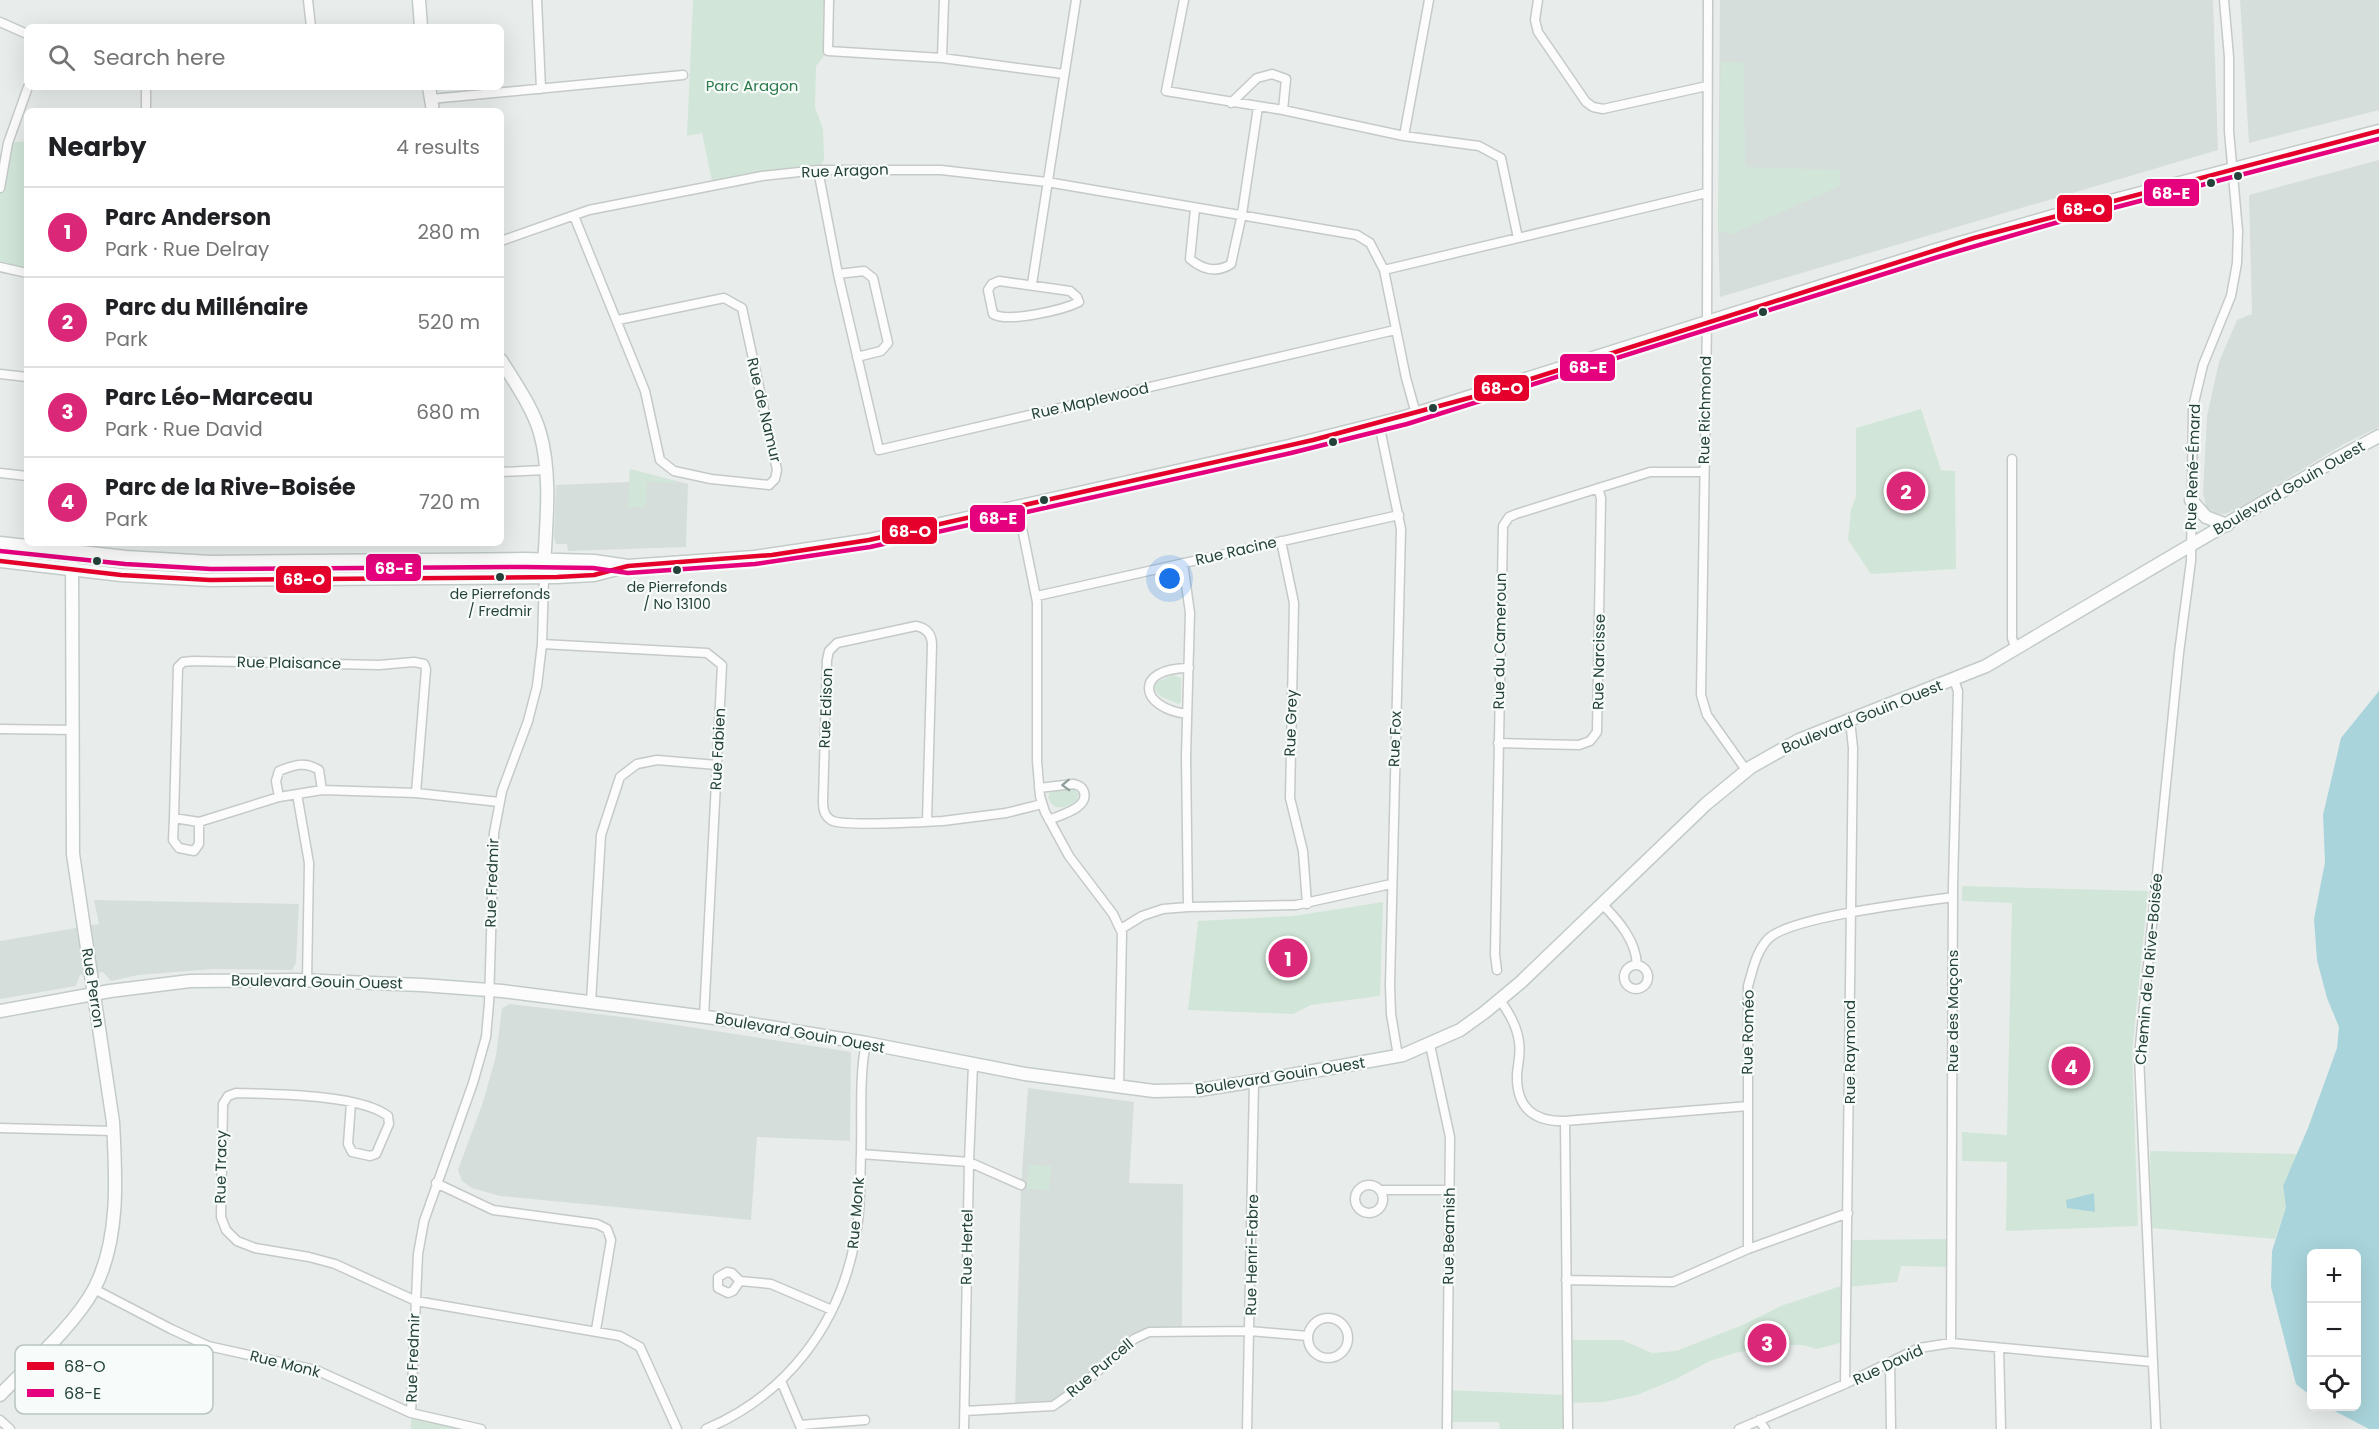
<!DOCTYPE html>
<meta charset="utf-8">
<style>
:root{--surface:#fff;--page:#f2f2f2;--text:#202124;--muted:#757577;--line:#e0e0e0;--accent:#db2777}
body{margin:0;font-family:Poppins,sans-serif;background:var(--page);color:var(--text)}
.controls{position:absolute;right:18px;bottom:18px;display:grid;overflow:hidden;border-radius:9px;box-shadow:0 6px 24px #0002}
.controls button{width:54px;height:54px;display:grid;place-items:center;padding:0;border:0;border-bottom:2px solid var(--line);background:var(--surface);color:var(--text);font:30px sans-serif}
.you{position:absolute;left:1170px;top:579px;width:21px;height:21px;margin:-15px;border:4px solid #fff;border-radius:50%;background:#1a73e8;box-shadow:0 0 0 9px #1a73e833}
.badge{display:grid;place-items:center;width:39px;height:39px;border-radius:50%;background:var(--accent);color:#fff;font-size:20px;font-weight:700}
.pin{position:absolute;translate:-50% -50%;border:3px solid #fff;box-shadow:0 2px 6px #0006}
.list{margin:0;padding:0;list-style:none}
h2{display:flex;justify-content:space-between;align-items:center;height:78px;margin:0;padding:0 24px;font-size:26px}
h2 small{font-size:20px;font-weight:400;color:var(--muted)}
.list li{display:grid;grid-template-columns:39px 1fr auto;gap:18px;align-items:center;box-sizing:border-box;height:90px;padding:0 24px;border-top:2px solid var(--line)}
.list b{display:block;font-size:22px;white-space:nowrap}
.list p{margin:0;font-size:20px;white-space:nowrap;color:var(--muted)}
.list em{font-size:20px;font-style:normal;color:var(--muted)}
.icon{flex:none;width:33px;height:33px;fill:none;stroke:currentColor;stroke-width:2;stroke-linecap:round;stroke-linejoin:round}
.map{position:relative;flex:none;width:2379px;height:1429px;overflow:hidden}
.search{position:absolute;background:var(--surface);box-shadow:0 6px 24px #0002;left:24px;top:24px;width:480px;height:66px;display:flex;align-items:center;gap:15px;box-sizing:border-box;padding:0 21px;border-radius:9px;color:var(--muted);font-size:22px}
.panel{position:absolute;background:var(--surface);box-shadow:0 6px 24px #0002;left:24px;top:108px;width:480px;height:438px;border-radius:9px}
.map>svg:first-child{display:block}
.built{fill:#d6dedb}
.green{fill:#d1e6d8}
.water{fill:#a9d4db}
.lines{fill:none;stroke-linecap:round;stroke-linejoin:round}
.street-casing{stroke:#c5cac8;stroke-width:11}
.secondary-casing{stroke:#c3cbc8;stroke-width:15}
.street{stroke:#fcfcfc;stroke-width:8}
.secondary{stroke:#fcfcfc;stroke-width:12}
.bus-1-casing{stroke:#f7fbf9;stroke-width:9}
.bus-2-casing{stroke:#f7fbf9;stroke-width:9}
.bus-1{stroke:#e4002b;stroke-width:4.5}
.bus-2{stroke:#e5007d;stroke-width:4.5}
.oneway{stroke:#909f9b}
.bus-dot{fill:#24423a;stroke:#f7fbf9;stroke-width:2}
.labels{text-anchor:middle;stroke-width:4.5;stroke-linejoin:round;paint-order:stroke}
.bus-label{font-size:14px;fill:#24423a;stroke:#f7fbf9}
.park-label{font-size:15px;fill:#2d7a4b;stroke:#f7fbf9}
.street-label{font-size:15px;fill:#24423a;stroke:#f7fbf9}
.key{fill:#f7fbf9;stroke:#b8c4c0;stroke-width:1.5}
.key-label{font-size:16px;fill:#24423a}
.line-badge{stroke:#f7fbf9;stroke-width:2}
.badge-label{font-size:16px;text-anchor:middle;font-weight:bold;fill:#fff}
</style>
<div class="map">
<svg width="2379" height="1429" viewBox="0 0 2379 1429">
<rect width="100%" height="100%" fill="#e8edeb"/>
<path class="built" d="M1720,0H2213L2218,150L1720,297L1718,229Z
M2240,0H2379V110L2249,143Z
M2379,160V427L2344,444L2239,508L2225,514L2215,513L2206,507L2203,493L2207,416L2219,362L2237,320L2252,314L2249,195Z
M630,469L688,484L686,547L568,551L567,544H556L554,539L556,485L629,482Z
M94,900L299,904L296,963L292,970L214,969L138,975L111,981L103,972L80,975L76,986L0,999V941L99,924Z
M510,1004L631,1018L851,1052L850,1141L757,1137L751,1220L500,1196L472,1188L462,1181L458,1170L483,1102L496,1056L502,1008Z
M1028,1088L1134,1102L1129,1183L1183,1184L1182,1330L1149,1332L1053,1406L1015,1409L1021,1185Z"/>
<path class="green" d="M693,0H829L828,51L816,66L815,107L823,129L824,160L818,170L713,186L702,133L687,136Z
M1721,62L1744,63L1745,167L1840,170V186L1730,235L1718,229Z
M27,141V273L0,267V188L8,143Z
M1921,409L1941,470L1955,471L1956,569L1871,574L1848,540L1851,510L1856,496V428Z
M630,469L677,482V483L647,482L646,507H628Z
M158,566L249,569L494,567C448,574 402,573 356,573C278,575 200,574 122,569Z
M1173,675L1181,678V702L1178,704L1160,696L1153,687L1157,682Z
M1073,788L1079,794L1077,800C1066,808 1054,813 1048,797L1050,792Z
M1962,886L2148,891L2132,1052L2138,1226L2006,1231L2007,1162L1962,1161V1132L2007,1135L2012,903L1962,901Z
M1383,902L1380,996L1311,1005L1293,1014L1188,1010L1198,921L1293,916Z
M2150,1151L2297,1154L2283,1186L2286,1207L2275,1239L2151,1228Z
M1029,1165L1051,1166L1049,1190L1027,1189Z
M1948,1239V1267L1901,1266L1897,1282L1850,1287L1849,1240Z
M1844,1285V1342L1817,1349L1802,1345H1776L1735,1353L1710,1361L1676,1379L1637,1395L1603,1402L1567,1403L1569,1340H1622L1652,1353L1676,1351L1740,1326L1781,1306Z
M1448,1390L1565,1395V1429H1500L1499,1422H1447Z
M411,1413L469,1429H411Z"/>
<path class="water" d="M2379,691V1429H2369L2327,1407L2356,1406V1254H2312L2311,1396L2296,1384L2271,1287L2272,1251L2286,1207L2283,1186L2308,1128L2337,1048L2339,1027L2327,998L2317,960L2314,919L2325,862L2323,815L2341,738Z
M2094,1193L2095,1212L2067,1208L2066,1200Z"/>
<g class="lines">
<g class="street-casing">
<path id="street" d="M308,0L311,27
M537,0L541,89
M829,0L828,51L942,58L1064,74
M1184,0L1166,91L1283,110L1404,136L1479,146L1501,158L1518,238
M1538,0L1535,20L1538,32L1586,102L1593,107L1603,109L1707,86
M1708,0L1707,322L1701,695L1707,715L1746,770
M0,22L27,34
M942,58L944,0
M431,99L683,75
M1231,103L1257,78L1272,74L1286,79L1283,110
M146,111V87
M1404,136L1429,0
M818,170L838,274L879,450L1395,330
M0,188L8,143L28,87
M1195,209L1190,259C1203,270 1217,273 1231,264L1242,214L1258,107
M574,216L645,391L660,460L674,471L711,479L769,485L775,479L777,470L742,308L724,298L618,320
M501,241L589,210L762,176L818,170H941L1047,182L1357,235L1370,243L1384,270L1406,378L1416,414
M0,267L27,273
M1384,270L1706,193
M838,274L864,271L873,278L888,343L881,351L857,357
M999,281L1070,291L1077,297L1079,302C1063,310 1008,323 993,314L988,290L992,284Z
M1032,284L1076,0
M0,374L27,377
M1379,424L1401,529L1390,985L1391,1014L1398,1056
M2012,459V638L2016,649
M501,472L545,470
M0,473L27,476
M1018,508L1037,602V761L1040,796L1045,812L1069,856L1113,914L1122,933L1119,1087
M1281,541L1294,603L1290,798L1303,851L1307,904
M1183,563L1190,613L1186,756L1188,907
M1037,596L1399,515
M542,644L707,653L722,665L704,1017
M1187,714C1139,708 1133,668 1189,668
M0,729L73,730
M1498,743L1579,745L1590,741L1597,732L1601,498L1598,488
M1039,788L1073,784C1078,785 1082,786 1084,792C1089,808 1060,815 1049,820
M416,793L426,669L424,664L414,662L379,665L193,661L183,662L178,667L174,818L199,822L279,797L322,790L416,793L499,802
M297,794L309,863L307,981
M279,797L276,781L279,771C294,765 305,761 319,770L322,790
M174,818L173,840L179,848L194,851L199,844V822
M927,821L932,645C932,635 927,628 916,626L837,643L829,651L827,660L823,801C823,809 824,817 833,821C845,826 925,822 943,821L1006,813L1042,804
M1602,904C1619,921 1636,941 1637,965
M1121,929L1142,916L1163,909L1188,907L1296,905L1391,884
M1624 977a12 12 0 1 1 24 0a12 12 0 1 1-24 0Z
M1497,970L1495,955L1503,526L1509,517L1516,514L1650,472H1704
M1500,1000C1509,1013 1517,1026 1519,1042C1521,1054 1518,1063 1517,1074C1516,1107 1533,1122 1565,1121L1748,1106
M591,1002L601,835L620,777L637,764L657,760L717,765
M1430,1045L1450,1137L1447,1429
M351,1103L348,1144L352,1152L370,1156L376,1154L389,1124L388,1116C360,1094 272,1094 236,1093L228,1096L223,1104L221,1217L226,1230L237,1241L255,1248L309,1257L335,1264L416,1301L620,1336L640,1347L677,1429
M1565,1121L1568,1429
M0,1128L113,1131
M861,1154L969,1162L1021,1185
M436,1183L493,1210L597,1224L607,1229L611,1240L596,1330
M1355 1199a14 14 0 1 1 28 0a14 14 0 1 1-28 0Z
M1380,1190H1450
M1748,1249V986C1753,969 1756,952 1768,939C1789,917 1917,902 1953,897
M727,1272L732,1273L740,1281L733,1291L728,1293L718,1288V1277Z
M1566,1280L1673,1282L1748,1249L1848,1213
M740,1281L771,1284L832,1310
M94,1289L171,1329L208,1346L316,1370L411,1413L481,1429
M1308 1338a20 20 0 1 1 40 0a20 20 0 1 1-40 0Z
M1951,1343L1953,886L1958,691L1954,680
M1999,1348L2001,1429
M1890,1362L1891,1429
M781,1381L801,1428
M1845,1384L1853,748L1850,720
M965,1411L1053,1406L1080,1387L1134,1339L1149,1332L1250,1331L1308,1336
M411,1413L418,1254L424,1221L473,1083L486,1037L489,1003L494,833L502,791L528,721L537,686L542,644L544,577
M0,1420L10,1429
M1759,1420L1765,1429
M800,1425L865,1420
M706,1429C786,1395 839,1326 855,1240C861,1212 860,1181 861,1153C862,1120 859,1075 866,1043
M964,1429L969,1162L973,1065
M1247,1429L1254,1082
M1739,1429L1845,1384L1919,1348L1951,1343L2153,1362
M2156,1429L2139,1056L2179,653L2191,561L2193,407L2203,365L2231,296L2237,263L2238,231L2229,131V57L2224,0"/>
</g>
<g class="secondary-casing">
<path id="secondary" d="M419,0L421,27
M429,87L433,111
M501,360C515,383 533,408 540,433C552,475 546,525 544,567
M2191,500L2206,517L2227,525
M0,543L126,557L211,562L525,559L594,561L628,566L754,557L869,540L1289,446L1405,417L1936,250L2053,216L2379,131
M0,561L121,575L210,580L557,577L594,575L621,568
M0,1011L110,991L190,981L296,980L422,985L502,991L722,1019L866,1043L1025,1074L1154,1091L1199,1090L1280,1077L1403,1055L1460,1030L1485,1012L1521,982L1706,804L1751,767L1799,740L1986,666L2340,457L2379,436
M0,1395C30,1364 74,1326 94,1289C120,1240 116,1176 113,1122L73,854L72,552"/>
</g>
<use href="#street" class="street"/>
<use href="#secondary" class="secondary"/>
<g class="bus-1-casing">
<path id="bus-1" d="M0,561L121,575L210,580L557,577L594,575L628,566L772,555L869,540L1313,440L1480,395L1974,238L2379,131"/>
</g>
<g class="bus-2-casing">
<path id="bus-2" d="M0,551L125,564L211,569L525,567L593,568L628,573L755,564L870,547L1291,453L1407,424L1938,257L2055,223L2379,139"/>
</g>
<use href="#bus-1" class="bus-1"/>
<use href="#bus-2" class="bus-2"/>
</g>
<defs><path id="oneway-chevron" d="M-2-3.5L2.5 0L-2 3.5" fill="none" stroke-width="1.6" stroke-linecap="round" stroke-linejoin="round" transform="scale(1.5)"/></defs>
<use class="oneway" href="#oneway-chevron" transform="translate(1066 785) rotate(178)"/>
<g class="bus-dot">
<circle cx="2238" cy="176" r="5"/>
<circle cx="2211" cy="183" r="5"/>
<circle cx="1763" cy="312" r="5"/>
<circle cx="1433" cy="408" r="5"/>
<circle cx="1333" cy="442" r="5"/>
<circle cx="1044" cy="500" r="5"/>
<circle cx="97" cy="561" r="5"/>
<circle cx="677" cy="570" r="5"/>
<circle cx="500" cy="577" r="5"/>
</g>
<g class="labels">
<g class="bus-label">
<text x="677" y="592">de Pierrefonds<tspan x="677" dy="17">/ No 13100</tspan></text>
<text x="500" y="599">de Pierrefonds<tspan x="500" dy="17">/ Fredmir</tspan></text>
</g>
<g class="park-label">
<text x="752" y="91">Parc Aragon</text>
</g>
<g class="street-label">
<text transform="translate(845 171) rotate(-2)" y="5">Rue Aragon</text>
<text transform="translate(1090 401) rotate(-13)" y="5">Rue Maplewood</text>
<text transform="translate(764 410) rotate(77)" y="5">Rue de Namur</text>
<text transform="translate(1705 410) rotate(-89)" y="5">Rue Richmond</text>
<text transform="translate(2193 467) rotate(-88)" y="5">Rue René-Émard</text>
<text transform="translate(2289 488) rotate(-30)" y="5">Boulevard Gouin Ouest</text>
<text transform="translate(1236 551) rotate(-13)" y="5">Rue Racine</text>
<text transform="translate(1500 641) rotate(-89)" y="5">Rue du Cameroun</text>
<text transform="translate(1599 662) rotate(-89)" y="5">Rue Narcisse</text>
<text transform="translate(289 663) rotate(1)" y="5">Rue Plaisance</text>
<text transform="translate(826 708) rotate(-88)" y="5">Rue Edison</text>
<text transform="translate(1862 717) rotate(-22)" y="5">Boulevard Gouin Ouest</text>
<text transform="translate(1291 723) rotate(-88)" y="5">Rue Grey</text>
<text transform="translate(1395 739) rotate(-88)" y="5">Rue Fox</text>
<text transform="translate(718 749) rotate(-87)" y="5">Rue Fabien</text>
<text transform="translate(492 883) rotate(-88)" y="5">Rue Fredmir</text>
<text transform="translate(2149 969) rotate(-85)" y="5">Chemin de la Rive-Boisée</text>
<text transform="translate(317 982) rotate(1)" y="5">Boulevard Gouin Ouest</text>
<text transform="translate(93 988) rotate(81)" y="5">Rue Perron</text>
<text transform="translate(1953 1011) rotate(-90)" y="5">Rue des Maçons</text>
<text transform="translate(1748 1032) rotate(-89)" y="5">Rue Roméo</text>
<text transform="translate(800 1033) rotate(10)" y="5">Boulevard Gouin Ouest</text>
<text transform="translate(1850 1052) rotate(-90)" y="5">Rue Raymond</text>
<text transform="translate(1280 1076) rotate(-9)" y="5">Boulevard Gouin Ouest</text>
<text transform="translate(221 1167) rotate(-89)" y="5">Rue Tracy</text>
<text transform="translate(856 1213) rotate(-85)" y="5">Rue Monk</text>
<text transform="translate(1449 1236) rotate(-89)" y="5">Rue Beamish</text>
<text transform="translate(967 1247) rotate(-89)" y="5">Rue Hertel</text>
<text transform="translate(1252 1255) rotate(-89)" y="5">Rue Henri-Fabre</text>
<text transform="translate(413 1358) rotate(-88)" y="5">Rue Fredmir</text>
<text transform="translate(285 1364) rotate(14)" y="5">Rue Monk</text>
<text transform="translate(1888 1365) rotate(-25)" y="5">Rue David</text>
<text transform="translate(1100 1368) rotate(-40)" y="5">Rue Purcell</text>
</g>
</g>
<rect x="15" y="1345" width="198" height="69" rx="9" class="key"/>
<rect x="27" y="1362" width="27" height="8" fill="#e4002b"/>
<rect x="27" y="1389" width="27" height="8" fill="#e5007d"/>
<g class="key-label">
<text x="64" y="1372">68-O</text>
<text x="64" y="1399">68-E</text>
</g>
<g class="line-badge">
<rect x="2143" y="178" width="57" height="29" rx="6" fill="#e5007d"/>
<rect x="2056" y="194" width="57" height="29" rx="6" fill="#e4002b"/>
<rect x="1559" y="353" width="57" height="29" rx="6" fill="#e5007d"/>
<rect x="1473" y="374" width="57" height="28" rx="6" fill="#e4002b"/>
<rect x="969" y="504" width="57" height="29" rx="6" fill="#e5007d"/>
<rect x="881" y="516" width="57" height="29" rx="6" fill="#e4002b"/>
<rect x="365" y="553" width="57" height="29" rx="6" fill="#e5007d"/>
<rect x="275" y="565" width="57" height="29" rx="6" fill="#e4002b"/>
</g>
<g class="badge-label">
<text x="2171" y="199">68-E</text>
<text x="2084" y="215">68-O</text>
<text x="1588" y="373">68-E</text>
<text x="1502" y="394">68-O</text>
<text x="998" y="524">68-E</text>
<text x="910" y="537">68-O</text>
<text x="394" y="574">68-E</text>
<text x="304" y="585">68-O</text>
</g>
</svg>
<div class="controls">
<button>+</button>
<button>−</button>
<button><svg class="icon" aria-label="locate" viewBox="0 0 24 24"><circle cx="12" cy="12" r="6"/><path d="M12 2v4M12 18v4M2 12h4M18 12h4"/></svg></button>
</div>
<div class="you"></div>
<div class="pin badge" style="left:1288px;top:958px">1</div>
<div class="pin badge" style="left:1906px;top:491px">2</div>
<div class="pin badge" style="left:1767px;top:1343px">3</div>
<div class="pin badge" style="left:2071px;top:1066px">4</div>
<div class="search"><svg class="icon" aria-label="search" viewBox="0 0 24 24"><circle cx="10" cy="10" r="6"/><path d="M15 15l6 6"/></svg>Search here</div>
<section class="panel">
<h2>Nearby<small>4 results</small></h2>
<ul class="list">
<li><span class="badge">1</span><div><b>Parc Anderson</b><p>Park · Rue Delray</p></div><em>280 m</em></li>
<li><span class="badge">2</span><div><b>Parc du Millénaire</b><p>Park</p></div><em>520 m</em></li>
<li><span class="badge">3</span><div><b>Parc Léo-Marceau</b><p>Park · Rue David</p></div><em>680 m</em></li>
<li><span class="badge">4</span><div><b>Parc de la Rive-Boisée</b><p>Park</p></div><em>720 m</em></li>
</ul>
</section>
</div>
